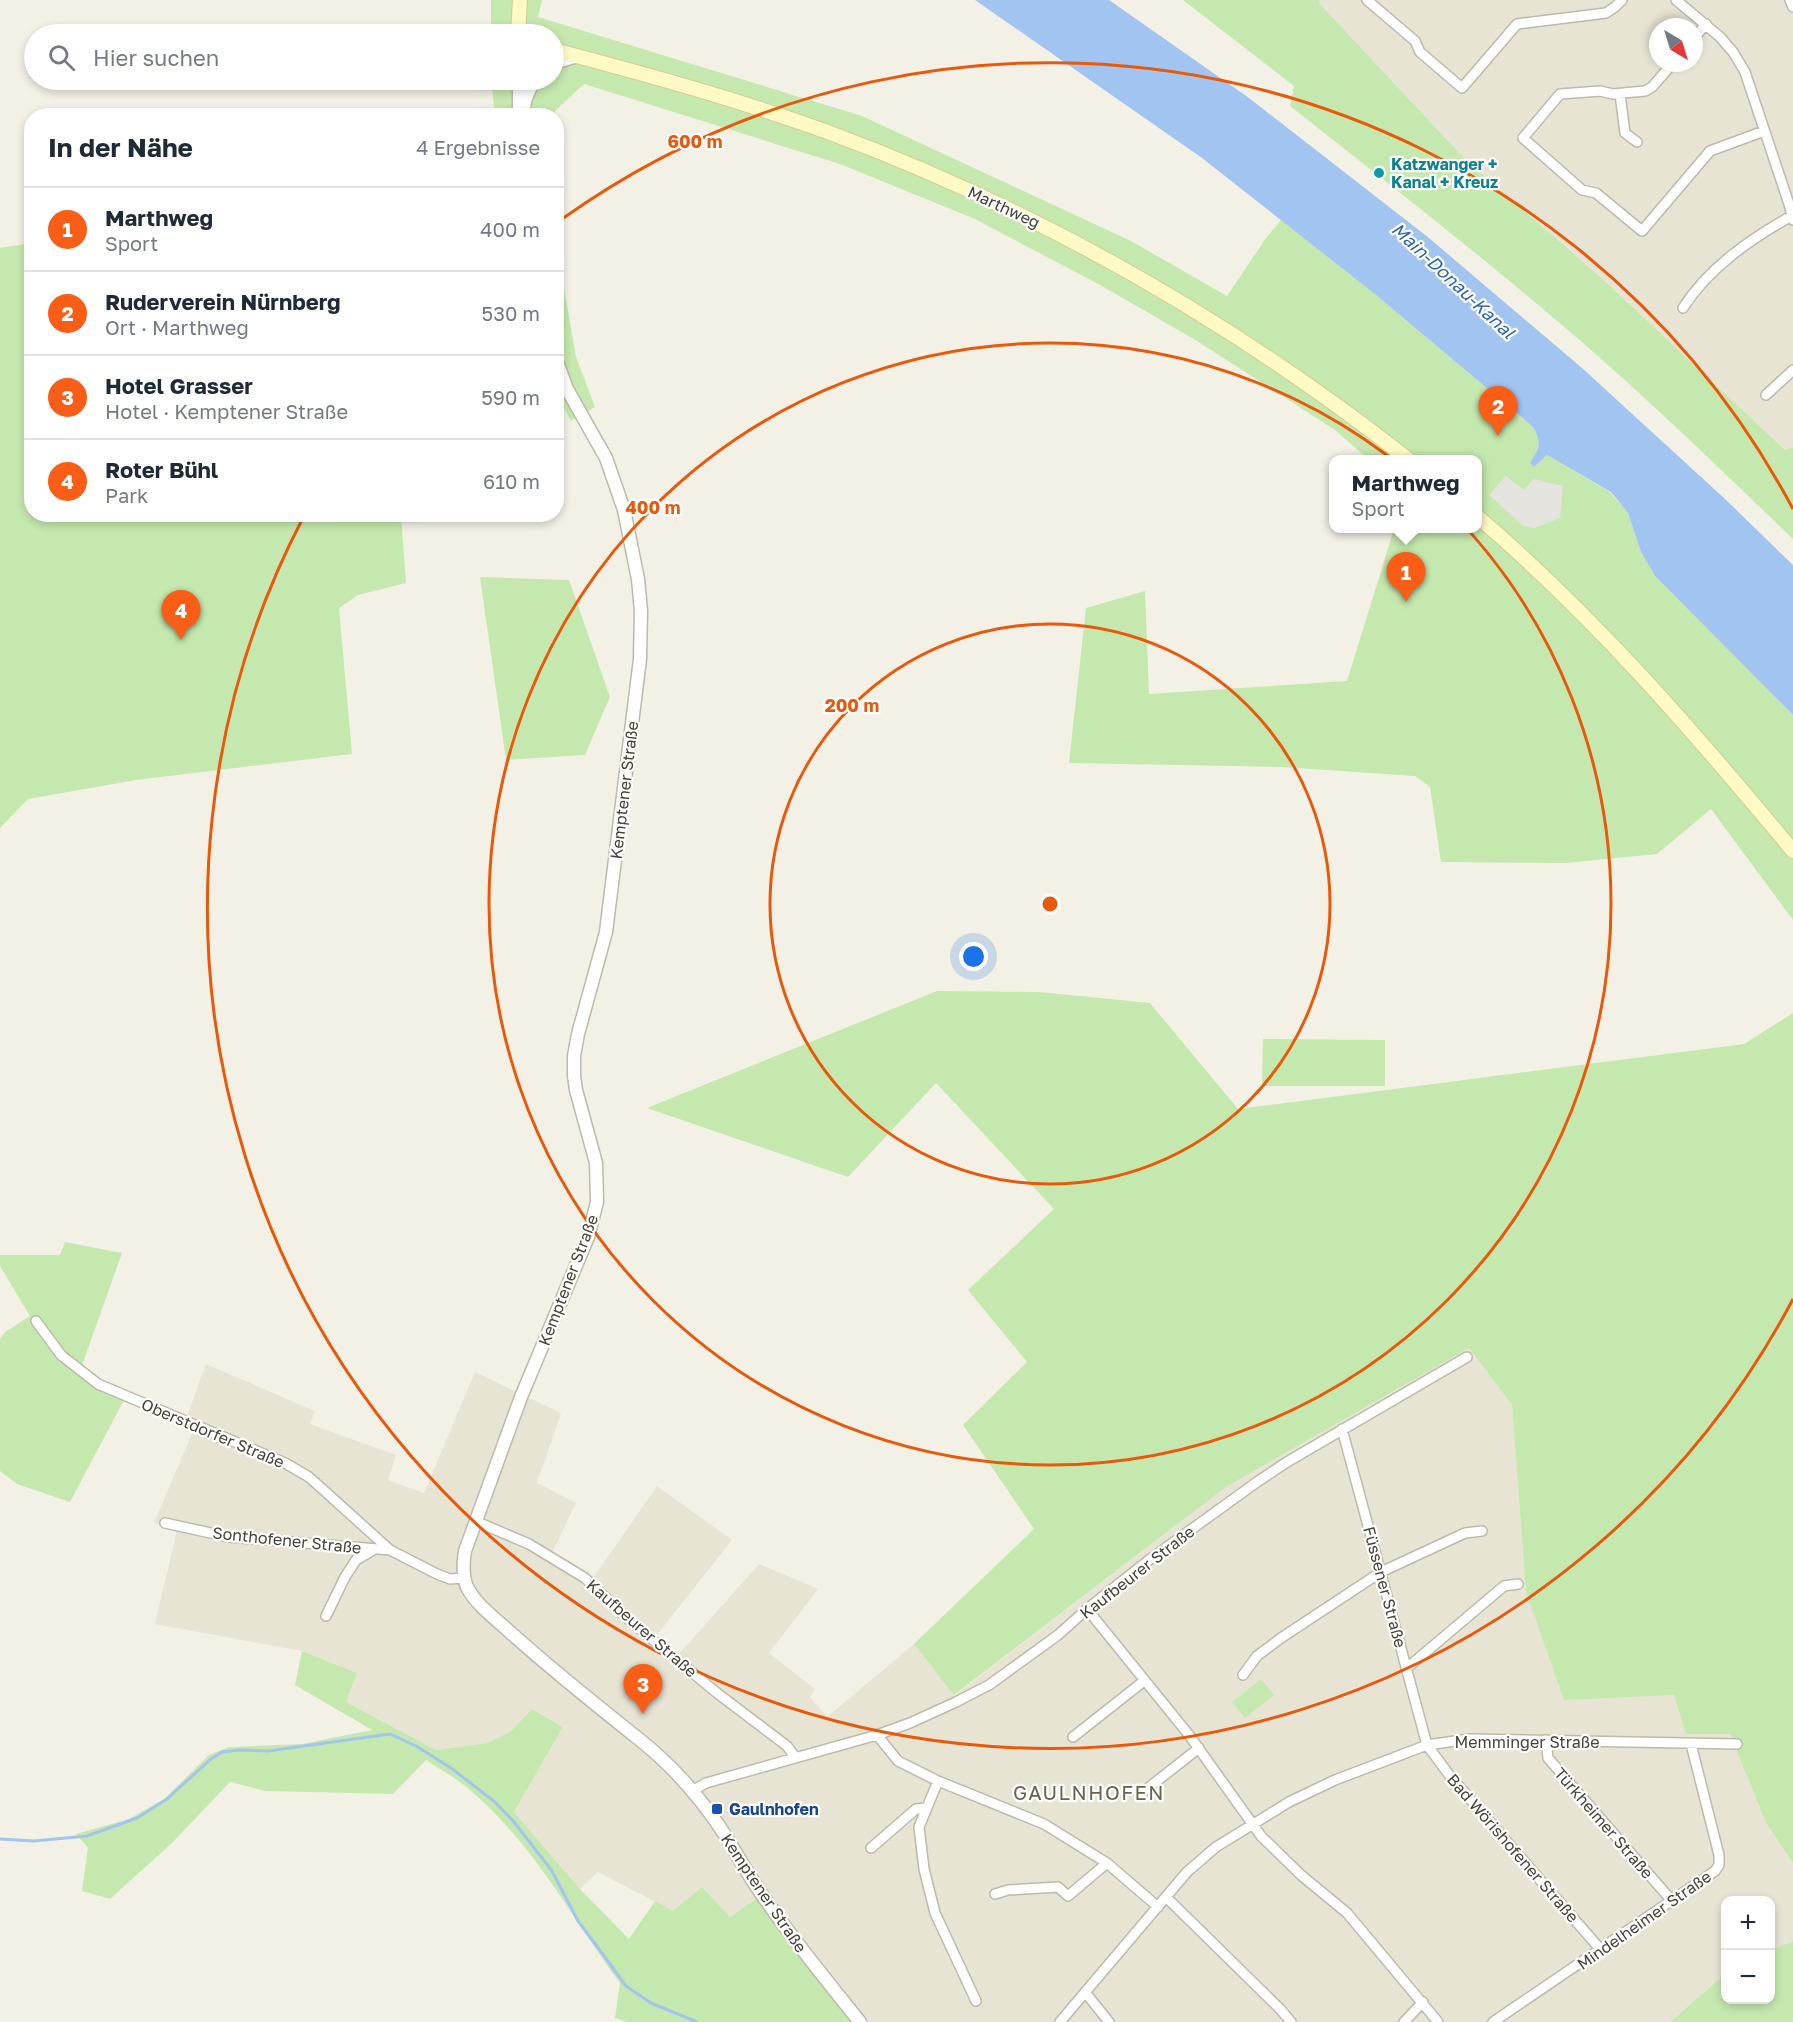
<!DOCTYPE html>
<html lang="de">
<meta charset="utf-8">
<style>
:root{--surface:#fff;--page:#f6f6f7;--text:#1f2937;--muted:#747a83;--line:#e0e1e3;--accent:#fa5d16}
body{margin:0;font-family:"Golos Text",sans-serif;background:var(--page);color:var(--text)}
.controls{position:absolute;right:18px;bottom:18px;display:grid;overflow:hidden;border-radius:12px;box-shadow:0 3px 9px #0003}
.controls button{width:54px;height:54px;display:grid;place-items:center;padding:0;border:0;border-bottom:2px solid var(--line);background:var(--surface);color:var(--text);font:30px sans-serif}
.compass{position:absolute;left:1649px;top:18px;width:54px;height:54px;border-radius:50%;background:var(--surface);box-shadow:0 3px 9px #0003;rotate:142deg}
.you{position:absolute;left:974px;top:957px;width:21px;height:21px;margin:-15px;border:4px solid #fff;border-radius:50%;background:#1a73e8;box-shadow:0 0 0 9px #1a73e833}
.badge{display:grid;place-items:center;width:39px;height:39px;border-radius:50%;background:var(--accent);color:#fff;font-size:20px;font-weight:700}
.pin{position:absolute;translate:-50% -50px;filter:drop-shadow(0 2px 3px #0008)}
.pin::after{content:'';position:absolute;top:32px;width:21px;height:18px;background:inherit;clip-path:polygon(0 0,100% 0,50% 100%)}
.popup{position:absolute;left:1329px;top:455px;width:153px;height:78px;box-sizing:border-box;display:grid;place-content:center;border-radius:12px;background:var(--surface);filter:drop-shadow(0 2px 4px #0005);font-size:20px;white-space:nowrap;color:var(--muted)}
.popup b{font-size:22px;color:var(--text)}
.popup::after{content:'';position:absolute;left:50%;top:100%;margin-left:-12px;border:12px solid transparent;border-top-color:var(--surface)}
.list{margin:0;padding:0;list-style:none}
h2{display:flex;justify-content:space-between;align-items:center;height:78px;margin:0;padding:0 24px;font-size:26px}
h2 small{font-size:20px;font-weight:400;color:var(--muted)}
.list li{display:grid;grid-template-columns:39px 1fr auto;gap:18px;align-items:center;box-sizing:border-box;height:84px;padding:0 24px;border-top:2px solid var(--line)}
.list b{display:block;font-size:22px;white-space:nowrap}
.list p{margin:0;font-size:20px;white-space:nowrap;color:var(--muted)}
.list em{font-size:20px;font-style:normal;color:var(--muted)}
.icon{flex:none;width:33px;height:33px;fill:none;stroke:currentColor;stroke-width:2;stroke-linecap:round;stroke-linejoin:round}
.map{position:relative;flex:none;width:1793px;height:2022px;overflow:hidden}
.search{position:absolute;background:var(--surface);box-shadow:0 3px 9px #0003;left:24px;top:24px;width:540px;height:66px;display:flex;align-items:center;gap:15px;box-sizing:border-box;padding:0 21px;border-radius:33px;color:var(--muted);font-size:22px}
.panel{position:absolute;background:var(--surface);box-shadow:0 3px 9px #0003;left:24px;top:108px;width:540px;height:414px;border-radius:24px}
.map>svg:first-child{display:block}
.residential{fill:#e7e4d4;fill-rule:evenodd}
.green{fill:#c5e8ae}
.parking{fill:#e4e3de}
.water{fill:#a2c4f0}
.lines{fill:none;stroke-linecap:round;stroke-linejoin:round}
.stream{stroke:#a2c4f0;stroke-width:3}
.minor-casing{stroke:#bebaa9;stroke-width:12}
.tertiary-casing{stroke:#bebaa9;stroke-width:15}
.secondary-casing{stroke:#d3cd96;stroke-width:16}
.minor{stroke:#fff;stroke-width:9}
.tertiary{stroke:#fff;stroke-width:12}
.secondary{stroke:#fffac5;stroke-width:14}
.ring{fill:none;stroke:#e8590c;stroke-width:3}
.culture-dot{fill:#0f9aa8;stroke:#fff;stroke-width:2}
.transit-dot{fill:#1a4fb4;stroke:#fff;stroke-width:2}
.labels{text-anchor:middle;stroke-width:4.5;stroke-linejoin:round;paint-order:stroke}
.culture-label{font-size:16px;font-weight:bold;fill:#0d838f;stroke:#fff;text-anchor:start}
.street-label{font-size:16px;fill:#464235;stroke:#fff}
.transit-label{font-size:16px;font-weight:bold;fill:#164399;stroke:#fff;text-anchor:start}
.water-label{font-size:18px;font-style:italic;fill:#2e65b2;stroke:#fff}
.quarter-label{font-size:20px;letter-spacing:1.5px;fill:#69624c;stroke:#fff}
.centre{fill:#e8590c;stroke:#fff;stroke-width:3}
.ring-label{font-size:18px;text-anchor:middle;font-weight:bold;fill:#e8590c;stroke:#fff;stroke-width:4.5;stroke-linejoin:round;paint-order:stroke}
</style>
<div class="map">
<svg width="1793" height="2022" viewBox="0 0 1793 2022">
<rect width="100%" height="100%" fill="#f3f1e6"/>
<path class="residential" d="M1320,0H1793V447L1785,450L1608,284L1464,158L1319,3ZM1658,27H1694V63H1658Z
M1469,1348L1512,1405L1526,1592L1730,1733L1766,1823L1793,1863V1941L1771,1950L1770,1900H1726L1725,1974L1670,2022H859L757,1899L730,1917L673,1911L598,1872L580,1889L514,1812L563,1727L533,1709L511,1731L488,1743L436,1750L346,1702L357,1673L302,1651L155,1624L177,1530L154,1523L194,1429L186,1419L206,1364L315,1411L310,1424L396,1455L388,1480L424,1493L475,1372L561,1413L537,1483L576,1503L552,1553L592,1580L657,1486L732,1540L656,1636L679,1654L759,1564L818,1589L769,1653L815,1689L810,1697L827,1717L914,1644L955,1695L1226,1487Z"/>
<path class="green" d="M491,0H542L538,17L862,116L1131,241L1227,296L1266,238L1281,220L1376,295L1533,427C1542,444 1540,447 1531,463L1535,466L1547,455L1610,492L1628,513L1641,552L1655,576L1793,715V920L1711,809L1657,854L1565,863L1441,862L1430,787L1415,776L1282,767L1069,763L1086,608L1145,591L1149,694L1347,681L1394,529L1478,528V460L1368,459L1335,430L1197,341L1102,286L975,219L840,164L584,84L555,111L554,115H495L491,80H554V34H491Z
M1183,0H1320L1319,3L1464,158L1608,284L1785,450L1793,447V539C1715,464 1638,389 1556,320C1469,246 1379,176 1290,106L1294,86Z
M31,243L32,514L401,515L406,583L358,595L339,608L352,754L136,780L28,799L0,828V248Z
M556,243L576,357L595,407L571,421L557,394Z
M480,577L569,580L610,697L585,755L506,760Z
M937,991L1039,992L1150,1003L1238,1109L1744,1044L1793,1013V1863L1766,1823L1730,1734H1686L1674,1695L1564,1700L1526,1592L1512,1405L1469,1348L1226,1487L954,1695L914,1644L1034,1529L963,1425L1027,1362L968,1290L1054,1209L936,1083L848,1177L647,1108Z
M1263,1039L1385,1040V1086H1262Z
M65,1242L122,1253L80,1371L124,1400L70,1502L17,1484L0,1471V1339L5,1332L30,1316L0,1266V1255H60Z
M302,1651L357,1673L346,1702L436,1750L488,1743L511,1731L532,1709L563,1727L514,1812L580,1889L629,1939L655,1901L673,1911L702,1887L730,1917L756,1899L853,2022H627L615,2018L620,1983C572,1918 534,1845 471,1791C458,1779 441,1770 426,1760L393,1794L266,1791L230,1782L173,1842L110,1899L82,1891L88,1848L76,1834L129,1819L164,1799L209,1755L229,1747L302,1744L372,1730L295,1685Z
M1261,1679L1274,1695L1245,1718L1232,1702Z
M1793,1941V2022H1670L1725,1974L1726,2000H1770L1771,1950Z"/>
<path class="parking" d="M1506,476L1524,490L1533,479L1563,486L1560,518L1535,528L1523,526L1489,495Z"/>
<path class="water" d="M975,0H1109L1249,98L1429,238L1582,368L1724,498L1793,565V715L1655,576L1641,552L1628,513L1611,492L1547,455L1534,467L1530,463C1540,447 1542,444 1533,427L1376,295L1202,158Z"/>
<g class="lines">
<path class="stream" d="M0,1839L34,1841L87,1836L137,1818L167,1799L211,1759L222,1752L239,1750L268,1751L390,1734L416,1746L451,1768L495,1802L514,1822L552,1871L578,1921L613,1968
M612,1967L626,1986L651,2003L697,2022"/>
<g class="minor-casing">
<path id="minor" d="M1367,0L1415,41L1420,52L1462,88L1517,24L1606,13L1615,7L1622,0
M1676,0L1720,37L1733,52L1745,72L1789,204L1793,220
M1790,0L1793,7
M1694,38L1706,24
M1673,63L1652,87L1645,91L1613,94L1600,91L1560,94L1523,138L1582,190L1596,193L1642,231L1710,151L1764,131
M1620,94L1625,133L1637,142
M1683,308C1709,267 1751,239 1793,215
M1766,395L1793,370
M36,1321L61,1355L98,1384L285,1463L309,1477L390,1550
M1342,1429L1427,1745L1450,1776L1601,1950
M475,1521L529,1544L585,1578L629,1620L717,1693L787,1746L795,1757
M165,1523L229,1537L390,1550L437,1574L450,1579L464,1578
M1087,1609L1189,1735L1261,1836L1301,1875L1347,1913L1438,2022
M326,1616L345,1577L356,1560L373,1550
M1407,1668L1504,1586L1518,1584
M1243,1675L1257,1656L1281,1638L1381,1572L1465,1533L1482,1531
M877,1735L898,1761L938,1781L1044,1824L1107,1863L1158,1907
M1073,1737L1144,1681
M1546,1740L1548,1758L1672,1901
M938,1781L919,1827L924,1869L935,1913L976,2001
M692,1791L706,1783L877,1735L910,1723L956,1702L989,1685L1058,1635L1087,1609L1149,1560L1257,1482L1287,1462L1467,1357
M1143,1792L1199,1748
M871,1848L916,1809L926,1808
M995,1894L1008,1890L1058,1887L1068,1896L1107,1863
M1166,1897L1281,2010L1291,2022
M1085,1992L1109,2022
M1060,2022L1187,1872L1216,1847L1289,1802L1335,1780L1427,1745L1469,1739L1737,1744
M1404,2022L1423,2002
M1493,2022L1715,1871L1719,1865V1855L1691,1744"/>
</g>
<g class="tertiary-casing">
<path id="tertiary" d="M554,63L577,56
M519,80V108
M522,116L526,98L534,80
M556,359L567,389L606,458L624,510L638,579L641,611L640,659L606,932L578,1034L574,1056V1076L576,1090L596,1163L597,1202L588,1237L521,1397L465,1551C463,1563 462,1575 467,1587C476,1605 496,1619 511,1633C552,1670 596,1705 640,1740C674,1767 704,1802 727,1838C739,1858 750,1878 763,1896C793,1940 827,1981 860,2022"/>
</g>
<g class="secondary-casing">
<path id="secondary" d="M518,34L520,0
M554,50C645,74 736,99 825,131C1036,209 1232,321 1409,460
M1478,517C1595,617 1695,733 1793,851"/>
</g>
<use href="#minor" class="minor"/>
<use href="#tertiary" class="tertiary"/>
<use href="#secondary" class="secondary"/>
</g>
<g class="ring">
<circle cx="1050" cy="904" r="280"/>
<circle cx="1050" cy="904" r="561"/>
<path d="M1793 1299A841 841 0 0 1 304 516M562 219A841 841 0 0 1 1793 509"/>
</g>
<circle class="culture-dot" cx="1379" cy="173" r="6"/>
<rect class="transit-dot" x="711" y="1803" width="12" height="12" rx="3"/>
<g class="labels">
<g class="culture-label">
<text x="1391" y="170">Katzwanger +<tspan x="1391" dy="18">Kanal + Kreuz</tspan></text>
</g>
<g class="street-label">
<text transform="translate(1004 207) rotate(25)" y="6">Marthweg</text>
<text transform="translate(624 790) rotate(-83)" y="6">Kemptener Straße</text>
<text transform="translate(568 1280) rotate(-69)" y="6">Kemptener Straße</text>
<text transform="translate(213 1433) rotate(23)" y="6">Oberstdorfer Straße</text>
<text transform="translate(287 1540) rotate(6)" y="6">Sonthofener Straße</text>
<text transform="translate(1137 1572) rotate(-38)" y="6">Kaufbeurer Straße</text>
<text transform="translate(1385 1587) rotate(75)" y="6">Füssener Straße</text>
<text transform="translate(642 1628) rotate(41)" y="6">Kaufbeurer Straße</text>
<text x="1527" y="1748">Memminger Straße</text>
<text transform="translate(1604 1823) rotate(49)" y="6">Türkheimer Straße</text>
<text transform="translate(1513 1848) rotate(49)" y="6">Bad Wörishofener Straße</text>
<text transform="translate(764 1893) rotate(56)" y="6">Kemptener Straße</text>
<text transform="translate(1644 1920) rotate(-35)" y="6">Mindelheimer Straße</text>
</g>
<g class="transit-label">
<text x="729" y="1815">Gaulnhofen</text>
</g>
<g class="water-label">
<text transform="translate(1453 281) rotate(43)" y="6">Main-Donau-Kanal</text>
</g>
<g class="quarter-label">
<text x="1089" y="1800">GAULNHOFEN</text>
</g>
</g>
<circle cx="1050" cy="904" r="9" class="centre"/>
<g class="ring-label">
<text x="695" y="148">600 m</text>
<text x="653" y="514">400 m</text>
<text x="852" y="712">200 m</text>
</g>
</svg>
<div class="controls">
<button>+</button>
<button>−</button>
</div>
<svg class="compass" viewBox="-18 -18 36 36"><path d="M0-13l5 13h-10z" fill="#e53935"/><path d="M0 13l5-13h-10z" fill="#747a83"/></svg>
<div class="you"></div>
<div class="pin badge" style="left:1406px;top:602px">1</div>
<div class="popup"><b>Marthweg</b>Sport</div>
<div class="pin badge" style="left:1498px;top:436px">2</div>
<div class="pin badge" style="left:643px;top:1714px">3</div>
<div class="pin badge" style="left:181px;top:640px">4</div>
<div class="search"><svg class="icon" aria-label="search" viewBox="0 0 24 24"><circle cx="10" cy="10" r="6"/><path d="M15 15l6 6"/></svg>Hier suchen</div>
<section class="panel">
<h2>In der Nähe<small>4 Ergebnisse</small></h2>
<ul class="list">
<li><span class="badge">1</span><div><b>Marthweg</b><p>Sport</p></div><em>400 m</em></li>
<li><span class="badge">2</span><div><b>Ruderverein Nürnberg</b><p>Ort · Marthweg</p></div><em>530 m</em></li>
<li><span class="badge">3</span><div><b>Hotel Grasser</b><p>Hotel · Kemptener Straße</p></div><em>590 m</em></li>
<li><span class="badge">4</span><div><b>Roter Bühl</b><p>Park</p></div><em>610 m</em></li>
</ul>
</section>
</div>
